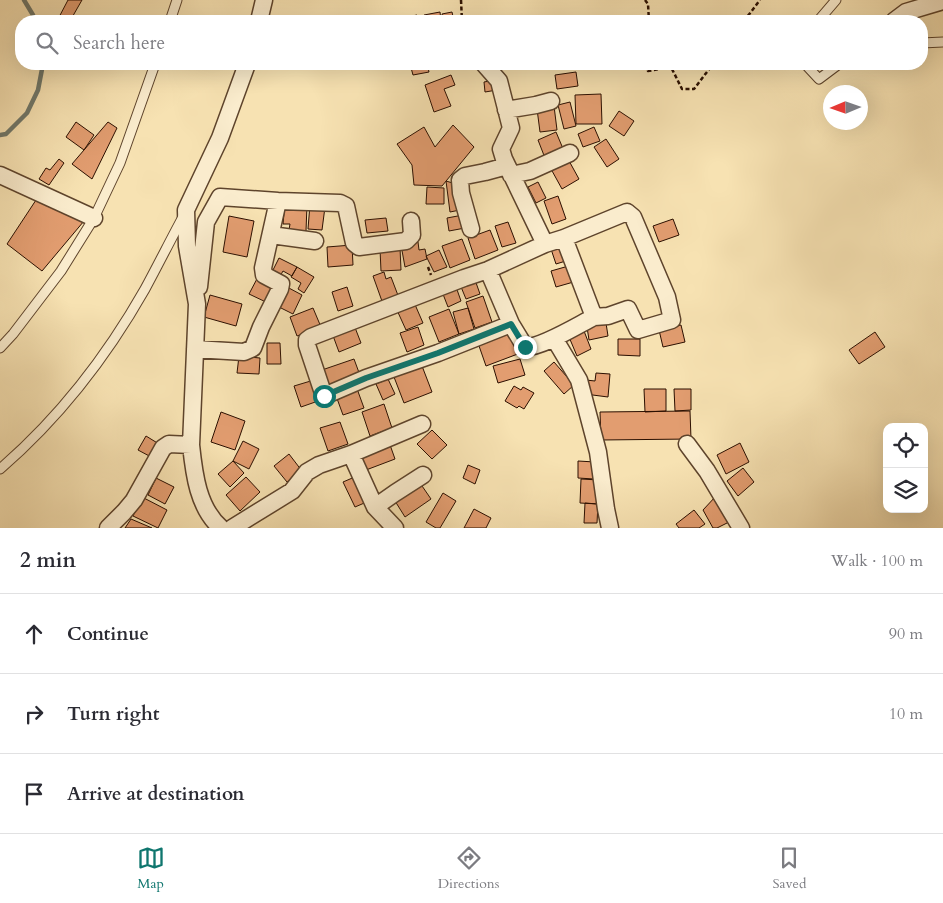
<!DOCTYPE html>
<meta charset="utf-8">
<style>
:root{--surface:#fff;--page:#f2f2f3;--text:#2b2b33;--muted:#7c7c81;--line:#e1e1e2;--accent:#0f766e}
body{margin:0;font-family:Cardo,serif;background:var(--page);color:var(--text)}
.controls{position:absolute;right:15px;bottom:15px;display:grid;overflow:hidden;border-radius:10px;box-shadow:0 5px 20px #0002}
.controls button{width:45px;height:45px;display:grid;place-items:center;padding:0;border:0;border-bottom:1px solid var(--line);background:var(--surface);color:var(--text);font:25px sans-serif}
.compass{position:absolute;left:823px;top:85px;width:45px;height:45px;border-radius:50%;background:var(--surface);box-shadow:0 5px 20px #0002;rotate:268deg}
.stop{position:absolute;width:15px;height:15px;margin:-11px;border:4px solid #0f766e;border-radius:50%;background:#fff}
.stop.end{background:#0f766e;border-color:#fff;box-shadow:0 1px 5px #0008}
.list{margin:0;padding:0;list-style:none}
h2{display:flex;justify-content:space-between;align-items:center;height:65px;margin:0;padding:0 20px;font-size:21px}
h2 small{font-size:16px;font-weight:400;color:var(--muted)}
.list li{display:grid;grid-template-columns:32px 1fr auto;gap:15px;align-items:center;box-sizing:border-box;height:80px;padding:0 20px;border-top:1px solid var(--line)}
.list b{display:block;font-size:19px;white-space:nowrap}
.list em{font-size:16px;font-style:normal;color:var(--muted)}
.icon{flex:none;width:28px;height:28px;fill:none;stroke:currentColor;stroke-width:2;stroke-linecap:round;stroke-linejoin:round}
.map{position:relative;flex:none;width:943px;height:528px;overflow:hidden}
.search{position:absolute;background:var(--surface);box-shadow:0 5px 20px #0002;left:15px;right:15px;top:15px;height:55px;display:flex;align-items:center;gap:12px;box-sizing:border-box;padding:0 18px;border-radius:20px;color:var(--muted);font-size:19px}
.sheet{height:305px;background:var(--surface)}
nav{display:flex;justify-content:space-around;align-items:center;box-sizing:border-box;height:70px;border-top:1px solid var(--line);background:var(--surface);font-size:14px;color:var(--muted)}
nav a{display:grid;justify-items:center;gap:2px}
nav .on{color:var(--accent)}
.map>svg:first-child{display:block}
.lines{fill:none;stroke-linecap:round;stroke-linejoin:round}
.stream{stroke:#6f776a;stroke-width:4.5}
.building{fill:#e29d70;stroke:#2b0f00}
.lane-casing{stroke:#5e442c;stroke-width:11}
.street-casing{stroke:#5e442c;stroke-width:19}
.path{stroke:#2b0f00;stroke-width:2.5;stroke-dasharray:4 2.5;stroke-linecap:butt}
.lane{stroke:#faeccd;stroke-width:9}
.street{stroke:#faeccd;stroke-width:16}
.route{stroke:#0f766e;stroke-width:6}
</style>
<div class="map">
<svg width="943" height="528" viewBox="0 0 943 528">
<rect width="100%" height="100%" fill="#f7e2b2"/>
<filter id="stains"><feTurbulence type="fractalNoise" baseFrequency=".004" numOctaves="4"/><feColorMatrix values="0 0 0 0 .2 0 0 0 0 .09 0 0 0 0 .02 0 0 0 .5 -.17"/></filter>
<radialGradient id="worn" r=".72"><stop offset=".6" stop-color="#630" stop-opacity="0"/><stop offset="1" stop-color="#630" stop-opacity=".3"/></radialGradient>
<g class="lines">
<path class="stream" d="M24,0L33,15L35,21
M0,135L6,134L27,113L38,90L43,64"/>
</g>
<path class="building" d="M68,0H82L70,21H57Z
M440,12L441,21H425L424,15Z
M452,12L454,21H443L442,14Z
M417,15L419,21H402L401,18Z
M410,64H427L429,72L413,75Z
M576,72L578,86L557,89L555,75Z
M451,75L455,85L444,89L451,106L434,112L425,85Z
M495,80L497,90L485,92L484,82Z
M601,94L602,124H576L575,95Z
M570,102L576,126L564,129L558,105Z
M554,106L557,130L540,132L537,109Z
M619,111L634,121L624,136L609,126Z
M76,122L94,135L84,150L66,137Z
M108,122L117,128L92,179L72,164Z
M453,125L474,147L442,186L414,185L412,165L397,144L424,127L435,147Z
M594,127L600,141L583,147L578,134Z
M556,132L564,151L545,158L538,140Z
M606,139L619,159L607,167L594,147Z
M59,159L64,163L49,185L39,179L46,168L50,170Z
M568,159L579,179L562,189L551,169Z
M446,181L456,184L460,210L450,212Z
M538,182L546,198L536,203L528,187Z
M427,187L444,188V204H426Z
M558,196L566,219L552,224L544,201Z
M38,197L84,221L42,271L7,244Z
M285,203L307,205L306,231L289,230L290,224H283Z
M310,204L325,207L322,230L308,229Z
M463,215L465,228L449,231L447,218Z
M229,216L254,221L247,257L223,252Z
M386,218L388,231L367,233L365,220Z
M673,219L679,235L659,242L653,226Z
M508,222L516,243L502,247L495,226Z
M490,230L498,250L475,259L468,238Z
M462,239L470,260L450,268L442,246Z
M418,242L419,250L425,249L427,259L405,267L401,245Z
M563,242L569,260L556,264L550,246Z
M352,245L353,265L328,267L327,247Z
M400,248L401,270L381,271L380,249Z
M439,250L447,267L434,272L426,256Z
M279,258L297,267L292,276L283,271L279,278L271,274Z
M572,265L577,281L556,287L551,271Z
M297,267L314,277L304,293L298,289L301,283L291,277Z
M384,272L386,279L391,277L399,298L383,304L373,276Z
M259,275L276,286L268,303L249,294Z
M474,277L480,294L466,299L459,282Z
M455,284L461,301L448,307L441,289Z
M287,287L302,295L293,314L277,306Z
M347,287L353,306L338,311L332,292Z
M210,295L242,304L236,326L204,317Z
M483,296L492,322L475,328L466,302Z
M413,300L423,323L406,330L396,308Z
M313,308L321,327L297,336L290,317Z
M468,308L474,329L459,334L453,312Z
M449,309L459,334L439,342L429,317Z
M606,323L608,336L589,340L587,327Z
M354,325L361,343L339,352L332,333Z
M681,325L685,342L663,347L659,330Z
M418,327L424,345L407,352L400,333Z
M514,329L523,352L486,366L478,343Z
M584,331L591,349L577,356L569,337Z
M875,332L885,347L859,364L849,350Z
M618,339H640V356L618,355Z
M267,343H280L281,364H267Z
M239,356L260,358L259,374L237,373Z
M354,359L361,378L327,390L319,371Z
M520,359L525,375L498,383L493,366Z
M554,362L574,385L564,394L544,371Z
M422,366L432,392L404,403L394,377Z
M596,373L610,374L608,397L585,394L586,380L595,381Z
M388,379L395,394L383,400L376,384Z
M314,380L321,400L301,407L294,386Z
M356,386L364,408L343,415L335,393Z
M514,386L521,390L523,387L534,393L524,409L519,406L517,408L505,401Z
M644,389H666V411L645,412Z
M674,389H691V410L675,411Z
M384,404L392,428L370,436L362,412Z
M690,411L691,439L601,440L600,412Z
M221,412L245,421L235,450L211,442Z
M340,422L348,444L328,451L320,428Z
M432,430L447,445L432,459L417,444Z
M146,436L159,444L153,458L138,450Z
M243,441L259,449L249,469L233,461Z
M389,442L395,459L366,470L360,453Z
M740,443L749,462L726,474L717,455Z
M289,454L302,471L287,482L274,466Z
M233,461L244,473L230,487L218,474Z
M578,461L595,462L594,479L578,478Z
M468,465L480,470L475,484L463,478Z
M743,468L754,482L738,496L727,481Z
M357,476L369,501L355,507L343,482Z
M246,477L260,492L240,511L226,495Z
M156,478L174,487L165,504L148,495Z
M581,479L599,480L598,504L580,503Z
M420,483L431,499L405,517L395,501Z
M443,493L456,501L440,528H436L426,522Z
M716,496L729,522L717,528H713L703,510Z
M142,497L167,510L158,528L133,516Z
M585,503L598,504L597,523H584Z
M474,509L491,518L486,528H464Z
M694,510L705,524L699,528H679L676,524Z
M131,519L152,528H125Z"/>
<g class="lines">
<g class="lane-casing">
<path id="lane" d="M170,21L177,0
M818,21L836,0
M922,43L943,42
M805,64L819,79L839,64
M0,348L13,334L61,271L94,218L120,163L155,64
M0,469C58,419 107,356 145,289C158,265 171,239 184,215"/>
</g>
<g class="street-casing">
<path id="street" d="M259,21L264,0
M894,21L906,12L943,1
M484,64L499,81L511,128L501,149L504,159L545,244
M506,110L536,105L551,101
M0,175L94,218
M511,175L530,171L570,153
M471,229L461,193L460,180L465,176L485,172L507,166
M271,235L315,241
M488,270L511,324L525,347C541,348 578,325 594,317
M199,287L206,222L220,197L278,201L340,203L346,206L354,243L359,247L406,241L412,235L411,221
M511,324L438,353L366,378L324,396L307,345V340L311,337L464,278L488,270L545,244L564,238L627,212L633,217L667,297L672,320L638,330L628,309L608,316L594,317L564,238
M554,338L579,380L598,452L606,509L610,528
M195,349L244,352L253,348L261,327L280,289L281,284L264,275L263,268L278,201
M687,444L707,471L741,528
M351,454L375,507L395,528
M375,507L395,493L423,475
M108,528L124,512L134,500L163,448L169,444L191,445
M221,528C198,508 194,474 191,445L197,304L187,246L186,210L220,138L247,64
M232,528L292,491L307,472L319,465L351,454L422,424"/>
</g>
<path class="path" d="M461,0L462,21
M645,0L648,4L649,21
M744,21L760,0
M647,64L648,71L671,67L682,89H694L713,64
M428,267L431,275"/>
<use href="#lane" class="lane"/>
<use href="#street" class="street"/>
</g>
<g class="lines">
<path class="route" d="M324,396L366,378L438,353L511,324L525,347"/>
</g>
<rect width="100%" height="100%" filter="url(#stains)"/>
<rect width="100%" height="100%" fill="url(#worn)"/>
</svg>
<div class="controls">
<button><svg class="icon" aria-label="locate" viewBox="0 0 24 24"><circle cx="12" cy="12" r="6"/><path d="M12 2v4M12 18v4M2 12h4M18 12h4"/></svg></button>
<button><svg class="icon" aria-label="layers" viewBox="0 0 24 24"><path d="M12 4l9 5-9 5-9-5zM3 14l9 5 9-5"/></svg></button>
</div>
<svg class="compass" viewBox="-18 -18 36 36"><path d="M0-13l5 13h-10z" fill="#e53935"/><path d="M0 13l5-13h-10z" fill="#7c7c81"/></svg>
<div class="stop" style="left:324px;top:396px"></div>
<div class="stop end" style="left:525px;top:347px"></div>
<div class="search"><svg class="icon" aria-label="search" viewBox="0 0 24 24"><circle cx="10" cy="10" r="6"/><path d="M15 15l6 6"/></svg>Search here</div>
</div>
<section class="sheet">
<h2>2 min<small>Walk · 100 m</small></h2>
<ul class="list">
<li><svg class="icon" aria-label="ahead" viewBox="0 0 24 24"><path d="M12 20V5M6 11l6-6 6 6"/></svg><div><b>Continue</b></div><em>90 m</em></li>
<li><svg class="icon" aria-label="right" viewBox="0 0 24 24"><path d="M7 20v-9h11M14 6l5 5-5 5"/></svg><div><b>Turn right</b></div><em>10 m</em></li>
<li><svg class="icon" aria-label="arrive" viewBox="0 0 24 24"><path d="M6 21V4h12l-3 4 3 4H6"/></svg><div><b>Arrive at destination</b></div></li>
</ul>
</section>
<nav>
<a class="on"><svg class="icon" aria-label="map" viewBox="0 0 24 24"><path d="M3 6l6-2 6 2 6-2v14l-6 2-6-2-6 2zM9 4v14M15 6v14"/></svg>Map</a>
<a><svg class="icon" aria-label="directions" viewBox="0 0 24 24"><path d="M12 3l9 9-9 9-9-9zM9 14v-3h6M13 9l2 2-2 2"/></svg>Directions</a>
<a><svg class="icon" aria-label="saved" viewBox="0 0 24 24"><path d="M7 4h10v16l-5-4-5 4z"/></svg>Saved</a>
</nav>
